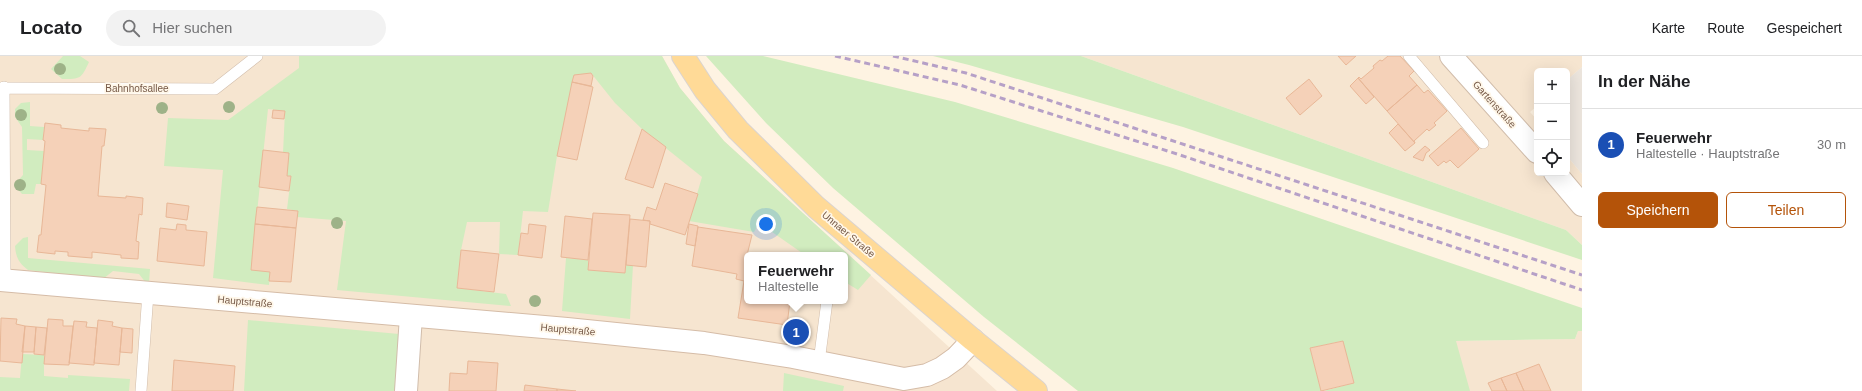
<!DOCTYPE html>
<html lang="de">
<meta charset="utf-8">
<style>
:root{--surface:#fff;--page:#f2f2f2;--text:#202124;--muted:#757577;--line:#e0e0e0;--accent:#b45309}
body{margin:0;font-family:Helvetica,sans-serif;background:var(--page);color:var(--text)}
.controls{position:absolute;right:12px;top:12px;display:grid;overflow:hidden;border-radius:6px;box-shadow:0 4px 16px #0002}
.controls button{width:36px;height:36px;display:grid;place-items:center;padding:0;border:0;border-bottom:1px solid var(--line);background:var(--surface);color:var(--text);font:20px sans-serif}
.you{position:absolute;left:766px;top:168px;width:14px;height:14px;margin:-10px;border:3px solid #fff;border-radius:50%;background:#1a73e8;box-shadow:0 0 0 6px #1a73e833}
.badge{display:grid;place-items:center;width:26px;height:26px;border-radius:50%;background:var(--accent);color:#fff;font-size:13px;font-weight:700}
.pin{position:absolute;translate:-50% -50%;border:2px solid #fff;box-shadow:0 1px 4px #0006}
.popup{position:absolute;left:744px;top:196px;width:104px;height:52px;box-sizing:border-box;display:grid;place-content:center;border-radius:6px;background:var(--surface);filter:drop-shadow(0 1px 3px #0005);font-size:13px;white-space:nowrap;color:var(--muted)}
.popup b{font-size:15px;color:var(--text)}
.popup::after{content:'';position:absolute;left:50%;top:100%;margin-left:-8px;border:8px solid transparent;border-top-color:var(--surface)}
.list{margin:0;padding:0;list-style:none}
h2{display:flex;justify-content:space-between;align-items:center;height:52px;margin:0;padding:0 16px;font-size:17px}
h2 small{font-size:13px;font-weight:400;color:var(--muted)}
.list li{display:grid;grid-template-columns:26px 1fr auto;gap:12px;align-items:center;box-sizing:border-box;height:72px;padding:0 16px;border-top:1px solid var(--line)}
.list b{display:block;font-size:15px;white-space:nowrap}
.list p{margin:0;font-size:13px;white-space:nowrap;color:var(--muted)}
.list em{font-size:13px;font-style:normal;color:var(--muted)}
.actions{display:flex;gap:8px;padding:12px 16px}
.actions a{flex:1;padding:9px 0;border:1px solid var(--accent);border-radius:6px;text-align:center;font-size:14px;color:var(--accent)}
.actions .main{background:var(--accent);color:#fff}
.icon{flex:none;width:22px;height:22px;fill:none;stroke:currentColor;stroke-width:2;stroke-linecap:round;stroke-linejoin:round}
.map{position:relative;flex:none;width:1582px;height:335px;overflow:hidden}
header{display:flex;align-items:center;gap:24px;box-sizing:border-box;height:56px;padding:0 20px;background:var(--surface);border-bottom:1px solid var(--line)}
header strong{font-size:19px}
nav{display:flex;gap:22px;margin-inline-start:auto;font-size:14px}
.search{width:280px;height:36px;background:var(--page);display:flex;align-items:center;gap:10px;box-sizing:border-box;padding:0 14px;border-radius:22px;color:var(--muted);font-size:15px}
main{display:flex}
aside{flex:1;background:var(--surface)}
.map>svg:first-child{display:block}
.residential{fill:#f6e5d0;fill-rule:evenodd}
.industrial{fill:#ece5dd}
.green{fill:#d1ecbf}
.building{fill:#f5d1b8;stroke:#e8b797}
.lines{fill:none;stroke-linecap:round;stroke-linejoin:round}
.lane-casing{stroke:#d1bdab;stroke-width:12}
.street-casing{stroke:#d1bdab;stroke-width:24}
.secondary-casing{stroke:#d5bca7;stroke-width:24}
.primary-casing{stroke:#dbd4cf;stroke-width:24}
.lane{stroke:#fff;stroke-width:11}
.street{stroke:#fff;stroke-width:22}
.secondary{stroke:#fff;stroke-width:22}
.primary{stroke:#ffda97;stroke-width:22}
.rail{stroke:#b6a0c7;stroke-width:3;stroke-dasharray:6 4;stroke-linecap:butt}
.tree{fill:#9eb288}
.labels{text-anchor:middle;stroke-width:3.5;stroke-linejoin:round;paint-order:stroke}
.street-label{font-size:10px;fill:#765947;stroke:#fff7e9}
</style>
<header>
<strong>Locato</strong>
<div class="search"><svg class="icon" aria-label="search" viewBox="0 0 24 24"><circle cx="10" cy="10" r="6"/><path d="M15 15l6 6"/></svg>Hier suchen</div>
<nav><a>Karte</a><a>Route</a><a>Gespeichert</a></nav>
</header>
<main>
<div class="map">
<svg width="1582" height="335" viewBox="0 0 1582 335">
<rect width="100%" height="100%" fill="#fef3e2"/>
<path class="residential" d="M0,0H662L680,32L724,85L997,335H0ZM747,199H845V245H747Z
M1081,0H1582V11L1567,24V15H1537V50L1530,56L1537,64V117H1567V100L1582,118V189L1566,174Z
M1578,275H1582V335H1324L1354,327L1455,285L1575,283Z"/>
<path class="industrial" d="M1582,11V118L1567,100V24Z"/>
<path class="green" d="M63,0H80L89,6C81,23 81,23 62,23L51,13Z
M299,0H662L680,32L724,85L871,219L858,234L845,226V199H805L759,167L754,176L689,165L702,121L642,73L615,47L591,17L574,20L557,100L548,156L523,155L518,199L499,198L500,166H467L461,194L457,232L506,238L511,250L337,234L346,165L297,161L298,155L287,153L291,121L287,120L283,97L285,55L268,53L251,213L270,216L269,229L213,222L223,114L164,110L168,62L228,64L299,12Z
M706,0H763L955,46L1173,112L1582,252V275H1578L1575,283L1456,285L1470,335H1324L1354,327L1342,285L1310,292L1321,335H1078L984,261L833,132L766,67Z
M933,0H1081L1566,174L1582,189V204L1183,71L969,9Z
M30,46V70L44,71L43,84L27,83V94L44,95L41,128H36L34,138H22L14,129L23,119L22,71L15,61V53L21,47Z
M28,181V202L150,213L149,227H146L139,218L113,215L103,223L28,214C19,207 16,202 15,190L23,182Z
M566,202L588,204V214L625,217L626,209H633L630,263L562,255Z
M248,264L399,278L396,335H244Z
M22,298L44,299V320L68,322V319L130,323L129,335H0V321L20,322Z
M784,317L844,330L843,335H783Z"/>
<path class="building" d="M1338,0H1356L1346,9Z
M1388,0H1400L1414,15L1409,20L1417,29L1387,55L1358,22L1359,21L1361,23L1374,12L1373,10L1380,4L1382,5Z
M591,17L593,20L591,30L572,26L574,19Z
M1358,22L1374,41L1366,48L1350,30Z
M1309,23L1322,40L1300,59L1286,42Z
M572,26L593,31L577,104L557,100Z
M1417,29L1424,37L1428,34L1447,55L1434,67L1436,69L1429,75L1427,73L1414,85L1415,87L1387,55Z
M273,54L285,55L284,63L272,62Z
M45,67L61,69V72L89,75V72L106,73L104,90H102L98,140L126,142V140L143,142L142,159L139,158L136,185L139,186L138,203L121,202V199L92,196V202L68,200V196L55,195V198L37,196L39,179H41L46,129L41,128L45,85L43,84Z
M1398,68L1415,87L1405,95L1389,77Z
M1461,72L1479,93L1458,112L1450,104L1446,107L1444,105L1438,110L1429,100Z
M642,73L666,91L653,132L625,123Z
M1425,90L1430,94L1426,97L1423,105L1413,101Z
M263,94L289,97L287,120H291L289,135L259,131Z
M665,127L698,138L685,179L650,168V165L643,164L647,151L656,154Z
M167,147L189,150L187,164L166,161Z
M257,151L298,155L296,172L255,168Z
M593,157L630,159L625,217L588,214Z
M565,160L592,163L588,204L561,201Z
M630,163L650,165L646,211L626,209Z
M177,168L186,169V174L207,176L204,210L157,205L160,172L176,174Z
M255,168L296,172L291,226L269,225L270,216L251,214Z
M529,168L546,170L542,202L518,199L521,177L528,178Z
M689,168L698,170L695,190L686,188Z
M698,171L752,179L747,199V245H790L787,269L738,262L744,225L736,223L737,218L692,210Z
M461,194L499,198L494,236L457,232Z
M1,262L17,263L16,268L25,270L22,307L0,305Z
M48,263L63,264V270H73L69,309L44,308Z
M98,264L113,266L112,270L122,272L119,309L94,307Z
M74,265L87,266L86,271L97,272L94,309L69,307Z
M25,270L36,271L34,296H22Z
M36,271L47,272L44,299L34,298Z
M122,272L133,273L132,297L120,296Z
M1343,285L1354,327L1321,335L1310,292Z
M174,304L235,310L233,335H172Z
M468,305L498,307L496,335H449L450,317L467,318Z
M1539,308L1551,335H1524L1516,317Z
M1516,317L1524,335H1507L1501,322Z
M1501,322L1507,335H1492L1488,327Z
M525,329L557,333V335H524Z
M557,333L576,335H557Z"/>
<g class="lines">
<g class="lane-casing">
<path id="lane" d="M1409,0L1483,87
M4,31L5,224
M0,32L215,33L257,0
M819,306L827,245
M141,335L148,237"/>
</g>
<g class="street-casing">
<path id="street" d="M1451,0L1537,96
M1555,117L1582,149
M406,335L411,260"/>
</g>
<g class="secondary-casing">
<path id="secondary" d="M0,224L567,273L704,287L793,301L904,323L927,319L942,312L956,302L973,284"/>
</g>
<g class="primary-casing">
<path id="primary" d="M683,0L705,34L738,74L816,151L973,284L1036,335"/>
</g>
<use href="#lane" class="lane"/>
<use href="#street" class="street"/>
<use href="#secondary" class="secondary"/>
<use href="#primary" class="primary"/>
<path class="rail" d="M835,0L960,29L1177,98L1582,234
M893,0L966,17L1582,219"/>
</g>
<g class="tree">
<circle cx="60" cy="13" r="6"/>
<circle cx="229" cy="51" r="6"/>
<circle cx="162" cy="52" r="6"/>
<circle cx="21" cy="59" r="6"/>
<circle cx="20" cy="129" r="6"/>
<circle cx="337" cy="167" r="6"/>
<circle cx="535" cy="245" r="6"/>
</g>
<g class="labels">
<g class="street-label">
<text x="137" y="36">Bahnhofsallee</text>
<text transform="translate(1495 48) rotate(48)" y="4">Gartenstraße</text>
<text transform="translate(849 178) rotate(40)" y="4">Unnaer Straße</text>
<text transform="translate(245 245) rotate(5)" y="4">Hauptstraße</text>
<text transform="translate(568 273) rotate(5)" y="4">Hauptstraße</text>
</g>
</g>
</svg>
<div class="controls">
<button>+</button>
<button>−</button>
<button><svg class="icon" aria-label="locate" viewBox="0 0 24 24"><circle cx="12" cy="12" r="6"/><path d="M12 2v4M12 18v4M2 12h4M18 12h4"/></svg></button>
</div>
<div class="you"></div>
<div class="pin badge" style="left:796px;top:276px;background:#1a4fb4">1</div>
<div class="popup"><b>Feuerwehr</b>Haltestelle</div>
</div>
<aside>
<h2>In der Nähe<small></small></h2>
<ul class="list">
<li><span class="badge" style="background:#1a4fb4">1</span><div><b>Feuerwehr</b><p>Haltestelle · Hauptstraße</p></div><em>30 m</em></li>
</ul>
<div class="actions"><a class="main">Speichern</a><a>Teilen</a></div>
</aside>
</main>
